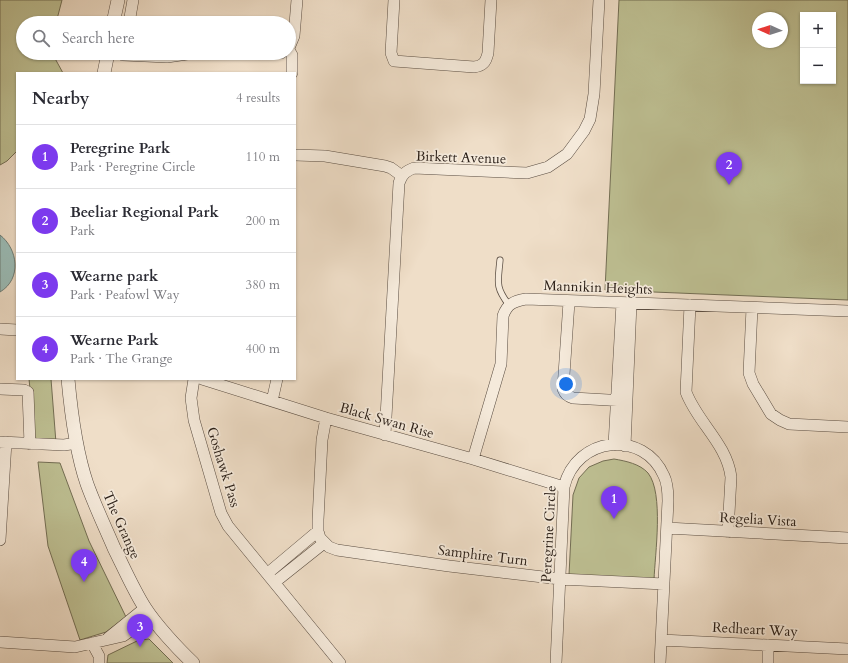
<!DOCTYPE html>
<meta charset="utf-8">
<style>
:root{--surface:#fff;--page:#f7f7f7;--text:#2b2b33;--muted:#7c7c81;--line:#e1e1e2;--accent:#7c3aed}
body{margin:0;font-family:Cardo,serif;background:var(--page);color:var(--text)}
.controls{position:absolute;right:12px;top:12px;display:grid;overflow:hidden;border-radius:0px;box-shadow:0 1px 3px #0004}
.controls button{width:36px;height:36px;display:grid;place-items:center;padding:0;border:0;border-bottom:1px solid var(--line);background:var(--surface);color:var(--text);font:20px sans-serif}
.compass{position:absolute;left:752px;top:12px;width:36px;height:36px;border-radius:50%;background:var(--surface);box-shadow:0 1px 3px #0004;rotate:273deg}
.you{position:absolute;left:566px;top:384px;width:14px;height:14px;margin:-10px;border:3px solid #fff;border-radius:50%;background:#1a73e8;box-shadow:0 0 0 6px #1a73e833}
.badge{display:grid;place-items:center;width:26px;height:26px;border-radius:50%;background:var(--accent);color:#fff;font-size:13px;font-weight:700}
.pin{position:absolute;translate:-50% -33px;filter:drop-shadow(0 1px 2px #0008)}
.pin::after{content:'';position:absolute;top:21px;width:14px;height:12px;background:inherit;clip-path:polygon(0 0,100% 0,50% 100%)}
.list{margin:0;padding:0;list-style:none}
h2{display:flex;justify-content:space-between;align-items:center;height:52px;margin:0;padding:0 16px;font-size:17px}
h2 small{font-size:13px;font-weight:400;color:var(--muted)}
.list li{display:grid;grid-template-columns:26px 1fr auto;gap:12px;align-items:center;box-sizing:border-box;height:64px;padding:0 16px;border-top:1px solid var(--line)}
.list b{display:block;font-size:15px;white-space:nowrap}
.list p{margin:0;font-size:13px;white-space:nowrap;color:var(--muted)}
.list em{font-size:13px;font-style:normal;color:var(--muted)}
.icon{flex:none;width:22px;height:22px;fill:none;stroke:currentColor;stroke-width:2;stroke-linecap:round;stroke-linejoin:round}
.map{position:relative;flex:none;width:848px;height:663px;overflow:hidden}
.search{position:absolute;background:var(--surface);box-shadow:0 1px 3px #0004;left:16px;top:16px;width:280px;height:44px;display:flex;align-items:center;gap:10px;box-sizing:border-box;padding:0 14px;border-radius:22px;color:var(--muted);font-size:15px}
.panel{position:absolute;background:var(--surface);box-shadow:0 1px 3px #0004;left:16px;top:72px;width:280px;height:308px;border-radius:0px}
.map>svg:first-child{display:block}
.green{fill:#bec093;stroke:#736e54;fill-rule:evenodd}
.water{fill:#9abcb7;stroke:#6c7c77}
.lines{fill:none;stroke-linecap:round;stroke-linejoin:round}
.service-casing{stroke:#5a4d42;stroke-width:7}
.minor-casing{stroke:#5a4d42;stroke-width:12}
.tertiary-casing{stroke:#5a4d42;stroke-width:14}
.service{stroke:#f5eadb;stroke-width:5.5}
.minor{stroke:#f5eadb;stroke-width:11}
.tertiary{stroke:#f5eadb;stroke-width:13}
.labels{text-anchor:middle;stroke-width:3.5;stroke-linejoin:round;paint-order:stroke}
.street-label{font-size:14px;fill:#281d16;stroke:#f5eadb}
</style>
<div class="map">
<svg width="848" height="663" viewBox="0 0 848 663">
<rect width="100%" height="100%" fill="#efdec8"/>
<filter id="stains"><feTurbulence type="fractalNoise" baseFrequency=".005" numOctaves="4"/><feColorMatrix values="0 0 0 0 .2 0 0 0 0 .09 0 0 0 0 .02 0 0 0 .5 -.17"/></filter>
<radialGradient id="worn" r=".72"><stop offset=".6" stop-color="#630" stop-opacity="0"/><stop offset="1" stop-color="#630" stop-opacity=".3"/></radialGradient>
<path class="green" d="M0,0H62L56,23H23V53H52L63,73H17V151L7,161L0,165Z
M619,0H848V300L605,290ZM803,15H833V81H803ZM758,18H782V42H758Z
M29,379H51L56,443L35,438Z
M614,459C626,461 640,464 648,473C664,493 655,554 654,580L569,575L573,495L579,478L589,467L603,461Z
M38,462L60,463L89,541L126,617L106,632L80,640L48,546Z
M149,639L173,663H107L108,655L139,640Z"/>
<path class="water" d="M0,235C18,249 22,279 0,292Z"/>
<g class="lines">
<g class="service-casing">
<path id="service" d="M500,260C498,282 495,287 509,305"/>
</g>
<g class="minor-casing">
<path id="minor" d="M394,0L391,53L394,61L474,67C483,66 486,62 488,53L491,0
M129,23L133,0
M289,48L294,36L297,0
M289,50L292,55V73
M124,53L123,55L167,57L194,53
M266,53H281
M295,155L325,156L385,166L391,168L402,176
M569,302L563,389C565,394 567,396 573,398L626,401
M690,305L686,392C697,422 727,444 731,477L728,532
M752,308L749,373L753,384L771,414L780,420L789,424L848,427
M0,329L17,330
M194,379L191,398L194,420L221,513L228,526L340,663
M202,379L326,418L473,459L564,487
M0,389L24,390L28,392L30,444
M272,401L277,379
M326,418L322,440L318,520V531L320,538L329,547L337,550L449,566L560,579L664,584
M385,435L399,183C402,174 406,171 414,168L527,173L548,167L567,154L584,131L590,119L594,94L599,0
M0,442L64,445L77,443
M614,445L622,303
M625,446L631,303
M473,459L501,364L503,316C507,304 514,301 526,299L848,311
M667,528L848,538
M0,540L6,442
M268,573L318,531
M275,582L324,543
M108,638L145,608
M661,640L848,649
M0,642L75,647L123,636L151,616
M92,643L99,656V663
M556,663L564,487C576,436 644,429 664,476C668,484 668,493 668,501L660,663
M768,663V645"/>
</g>
<g class="tertiary-casing">
<path id="tertiary" d="M113,23L118,0
M104,73L108,53
M68,379C71,412 76,452 87,484C95,506 105,527 114,548C124,568 133,589 145,608C156,625 178,649 193,663"/>
</g>
<use href="#service" class="service"/>
<use href="#minor" class="minor"/>
<use href="#tertiary" class="tertiary"/>
</g>
<g class="labels">
<g class="street-label">
<text transform="translate(461 157) rotate(2)" y="5">Birkett Avenue</text>
<text transform="translate(598 287) rotate(2)" y="5">Mannikin Heights</text>
<text transform="translate(387 420) rotate(16)" y="5">Black Swan Rise</text>
<text transform="translate(224 467) rotate(73)" y="5">Goshawk Pass</text>
<text transform="translate(758 519) rotate(3)" y="5">Regelia Vista</text>
<text transform="translate(122 525) rotate(66)" y="5">The Grange</text>
<text transform="translate(548 534) rotate(-87)" y="5">Peregrine Circle</text>
<text transform="translate(483 555) rotate(7)" y="5">Samphire Turn</text>
<text transform="translate(755 629) rotate(3)" y="5">Redheart Way</text>
</g>
</g>
<rect width="100%" height="100%" filter="url(#stains)"/>
<rect width="100%" height="100%" fill="url(#worn)"/>
</svg>
<div class="controls">
<button>+</button>
<button>−</button>
</div>
<svg class="compass" viewBox="-18 -18 36 36"><path d="M0-13l5 13h-10z" fill="#e53935"/><path d="M0 13l5-13h-10z" fill="#7c7c81"/></svg>
<div class="you"></div>
<div class="pin badge" style="left:614px;top:519px">1</div>
<div class="pin badge" style="left:729px;top:185px">2</div>
<div class="pin badge" style="left:140px;top:647px">3</div>
<div class="pin badge" style="left:84px;top:582px">4</div>
<div class="search"><svg class="icon" aria-label="search" viewBox="0 0 24 24"><circle cx="10" cy="10" r="6"/><path d="M15 15l6 6"/></svg>Search here</div>
<section class="panel">
<h2>Nearby<small>4 results</small></h2>
<ul class="list">
<li><span class="badge">1</span><div><b>Peregrine Park</b><p>Park · Peregrine Circle</p></div><em>110 m</em></li>
<li><span class="badge">2</span><div><b>Beeliar Regional Park</b><p>Park</p></div><em>200 m</em></li>
<li><span class="badge">3</span><div><b>Wearne park</b><p>Park · Peafowl Way</p></div><em>380 m</em></li>
<li><span class="badge">4</span><div><b>Wearne Park</b><p>Park · The Grange</p></div><em>400 m</em></li>
</ul>
</section>
</div>
